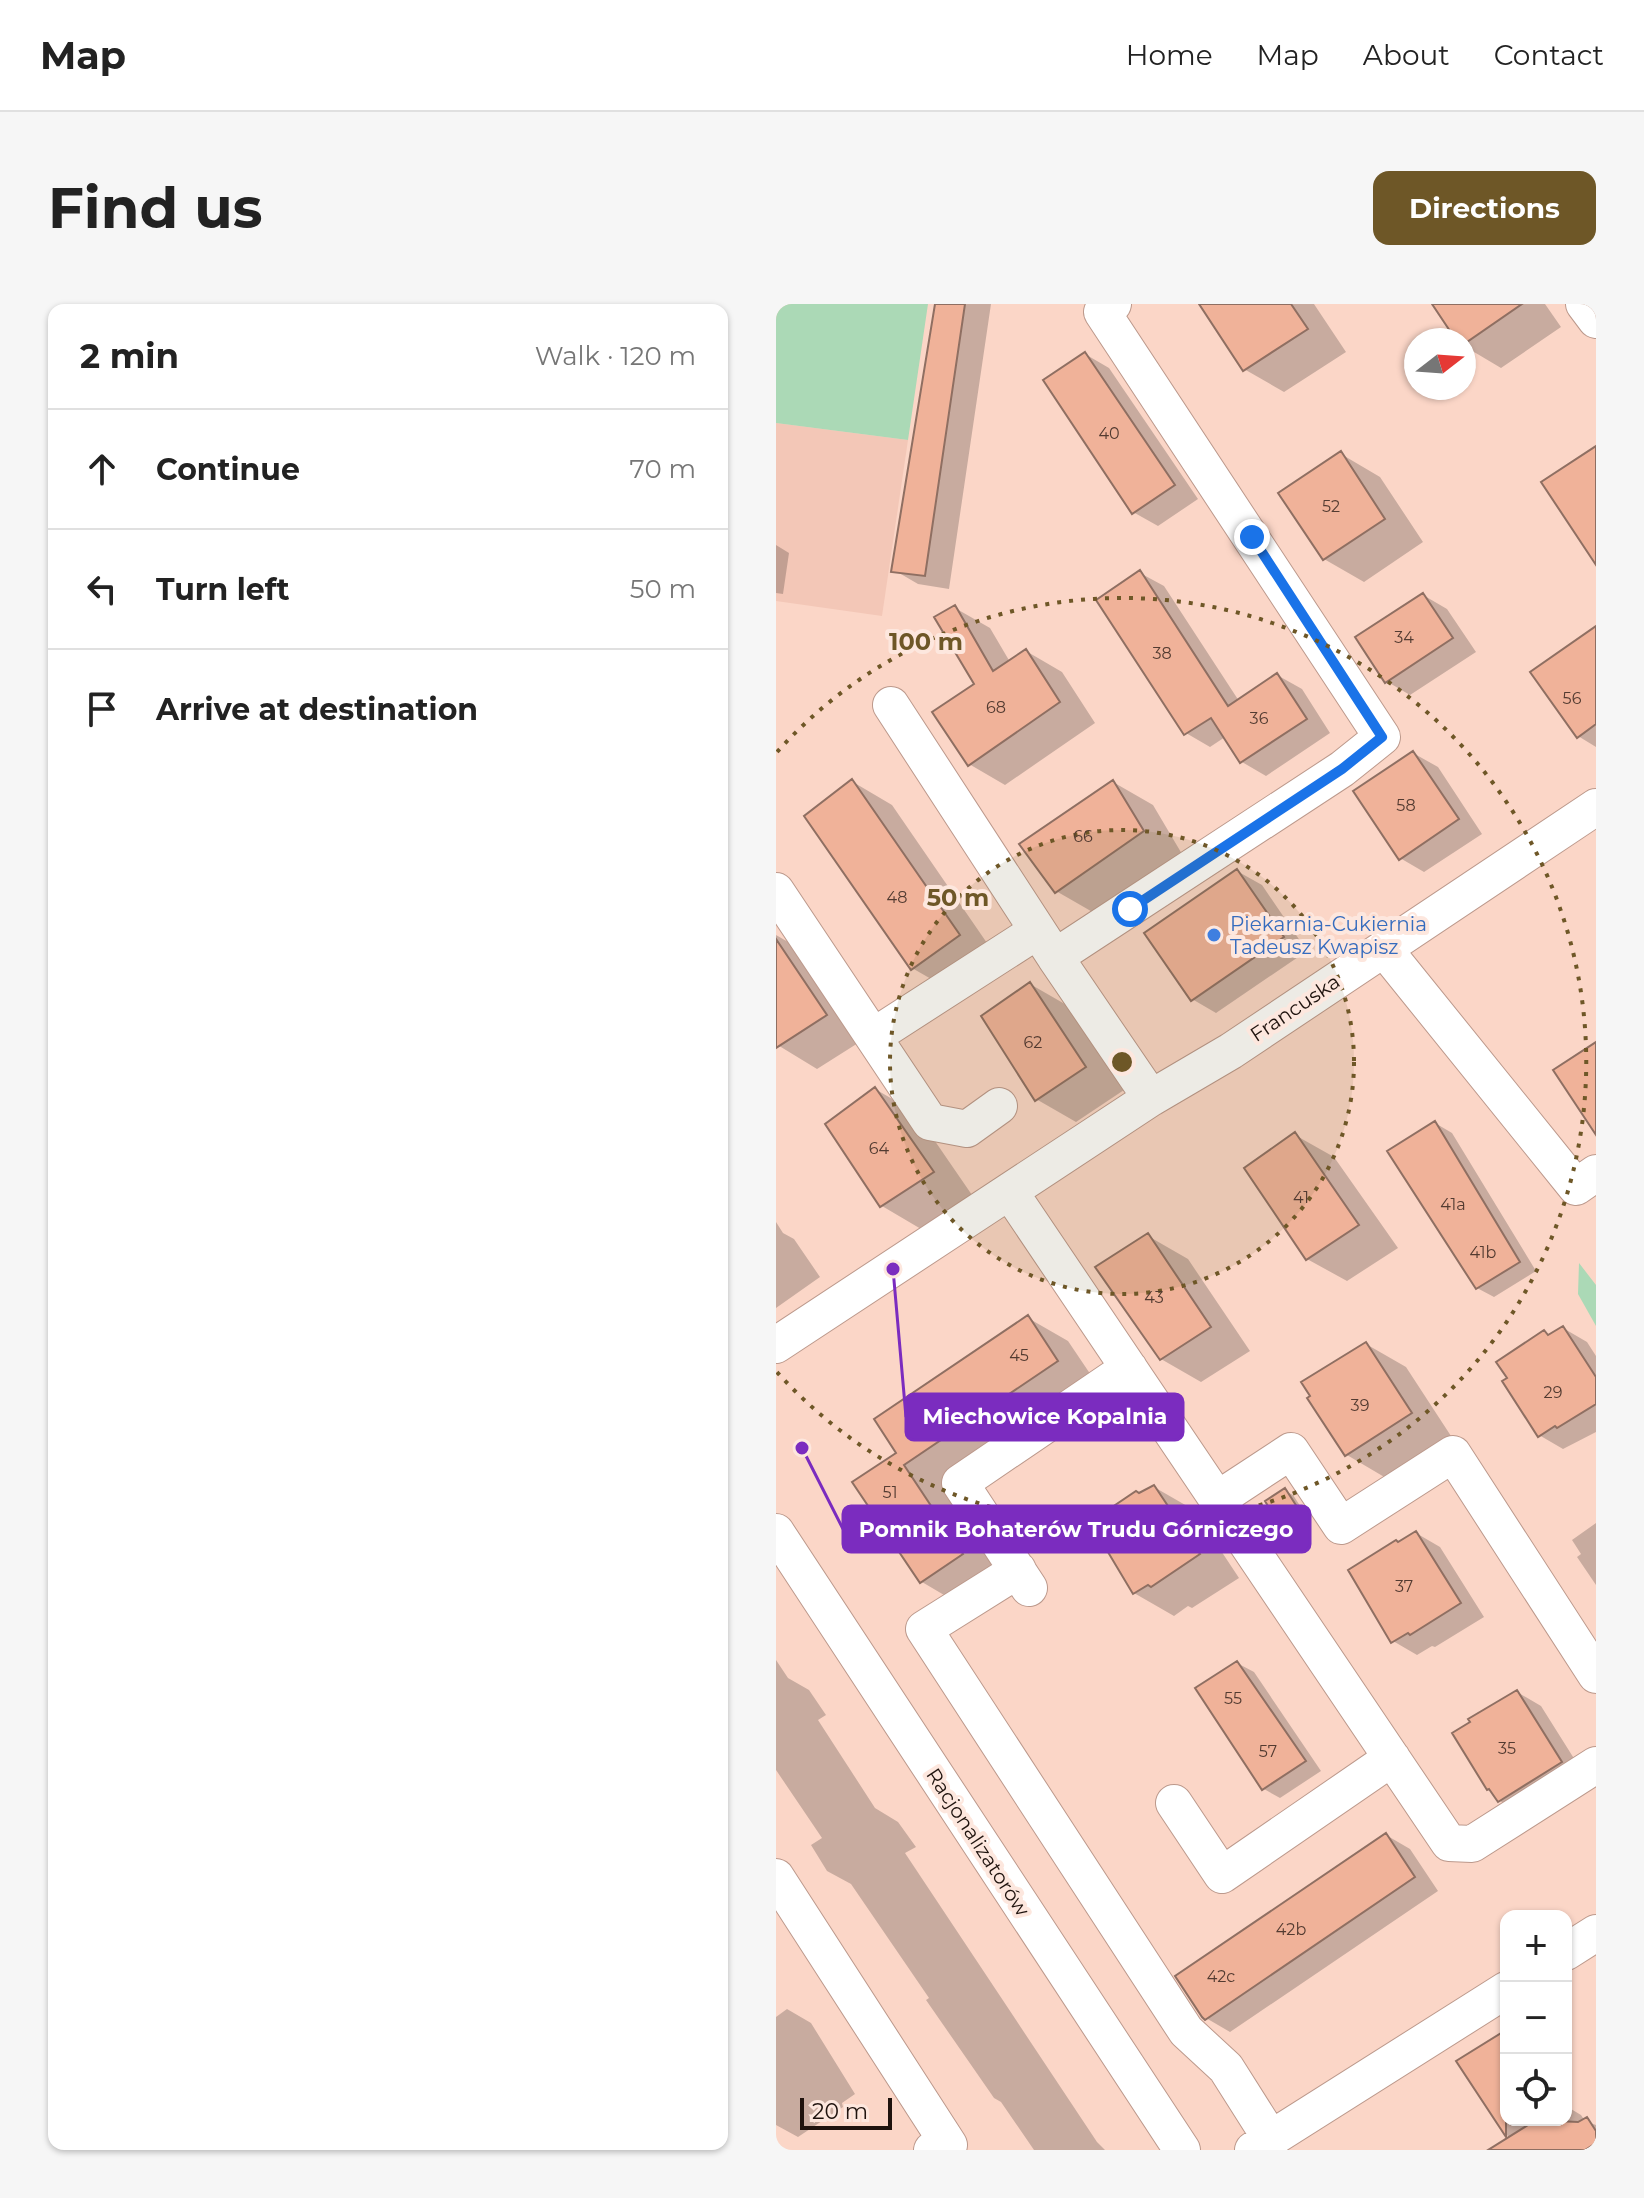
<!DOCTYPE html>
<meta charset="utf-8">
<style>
:root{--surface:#fff;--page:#f6f6f6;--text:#222;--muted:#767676;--line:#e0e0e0;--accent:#6e5727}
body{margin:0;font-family:Montserrat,sans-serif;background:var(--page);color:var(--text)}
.controls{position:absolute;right:24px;bottom:24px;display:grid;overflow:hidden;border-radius:16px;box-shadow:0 2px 6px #0004}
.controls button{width:72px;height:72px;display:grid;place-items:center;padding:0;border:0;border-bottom:2px solid var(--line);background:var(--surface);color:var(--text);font:40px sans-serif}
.compass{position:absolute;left:628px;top:24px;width:72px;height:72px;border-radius:50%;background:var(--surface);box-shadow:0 2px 6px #0004;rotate:73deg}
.scale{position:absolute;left:24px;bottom:20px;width:92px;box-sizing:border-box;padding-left:8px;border:4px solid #1f130e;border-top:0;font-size:22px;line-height:28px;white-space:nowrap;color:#1f130e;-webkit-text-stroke:6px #fde7de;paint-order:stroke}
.stop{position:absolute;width:24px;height:24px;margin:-18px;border:6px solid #1a73e8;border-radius:50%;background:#fff}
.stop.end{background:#1a73e8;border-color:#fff;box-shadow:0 2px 8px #0008}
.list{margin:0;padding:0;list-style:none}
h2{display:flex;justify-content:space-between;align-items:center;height:104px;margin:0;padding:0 32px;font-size:34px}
h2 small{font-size:26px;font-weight:400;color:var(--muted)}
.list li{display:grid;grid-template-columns:52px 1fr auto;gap:24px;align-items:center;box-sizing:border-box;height:120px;padding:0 32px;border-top:2px solid var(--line)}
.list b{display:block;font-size:30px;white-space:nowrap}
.list em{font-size:26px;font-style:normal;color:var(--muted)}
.icon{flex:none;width:44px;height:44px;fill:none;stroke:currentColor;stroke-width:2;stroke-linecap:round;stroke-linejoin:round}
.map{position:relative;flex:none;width:820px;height:1846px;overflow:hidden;border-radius:16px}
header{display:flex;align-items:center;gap:48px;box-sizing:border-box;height:112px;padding:0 40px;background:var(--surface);border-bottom:2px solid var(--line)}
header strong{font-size:38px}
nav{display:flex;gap:44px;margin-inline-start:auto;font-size:28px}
.intro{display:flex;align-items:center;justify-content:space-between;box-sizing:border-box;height:192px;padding:0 48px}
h1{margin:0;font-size:56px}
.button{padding:20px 36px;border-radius:16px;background:var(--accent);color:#fff;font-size:28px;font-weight:700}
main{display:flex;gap:48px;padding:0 48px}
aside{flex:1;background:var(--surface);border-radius:16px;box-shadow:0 2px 6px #0004}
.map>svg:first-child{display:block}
.built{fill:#f3c7b7}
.green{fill:#abd9b6}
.shadow{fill:#0003}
.building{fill:#f0b299;stroke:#8f6f62;stroke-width:2}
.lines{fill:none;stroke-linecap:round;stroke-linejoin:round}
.minor-casing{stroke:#bc998c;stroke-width:38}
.minor{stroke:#fff;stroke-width:36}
.route{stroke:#1a73e8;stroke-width:10}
.ring{fill:none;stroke:#6e5727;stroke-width:4;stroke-dasharray:4 8}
.shop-dot{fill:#3f7fe0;stroke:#fde7de;stroke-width:3}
.labels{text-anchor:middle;stroke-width:8;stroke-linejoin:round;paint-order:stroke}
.number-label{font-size:16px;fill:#533b31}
.shop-label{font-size:20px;fill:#366cbe;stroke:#fde7de;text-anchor:start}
.street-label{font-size:20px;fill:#1f130e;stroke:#fde7de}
.centre{fill:#6e5727;stroke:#fde7de;stroke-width:4}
.ring-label{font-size:24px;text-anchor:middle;font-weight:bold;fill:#6e5727;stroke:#fde7de;stroke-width:8;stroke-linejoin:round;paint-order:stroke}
.leader{fill:none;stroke:#7b2cbf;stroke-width:3}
.callout-dot{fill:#7b2cbf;stroke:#fde7de;stroke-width:3}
.callout{fill:#7b2cbf;stroke:#7b2cbf;stroke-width:3}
.callout-label{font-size:22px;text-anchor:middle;font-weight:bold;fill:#fff}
</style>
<header>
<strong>Map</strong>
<nav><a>Home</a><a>Map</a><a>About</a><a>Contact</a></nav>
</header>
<div class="intro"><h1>Find us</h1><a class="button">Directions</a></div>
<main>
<aside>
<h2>2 min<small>Walk · 120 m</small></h2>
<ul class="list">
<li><svg class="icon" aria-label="ahead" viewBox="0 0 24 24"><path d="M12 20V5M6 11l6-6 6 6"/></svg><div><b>Continue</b></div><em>70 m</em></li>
<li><svg class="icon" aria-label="left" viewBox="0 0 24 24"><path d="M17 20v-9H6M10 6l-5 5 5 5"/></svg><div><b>Turn left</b></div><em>50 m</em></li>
<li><svg class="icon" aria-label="arrive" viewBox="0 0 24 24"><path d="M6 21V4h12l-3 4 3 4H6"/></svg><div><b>Arrive at destination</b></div></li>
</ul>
</aside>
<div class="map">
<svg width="820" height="1846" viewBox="0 0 820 1846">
<rect width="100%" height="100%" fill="#fbd6c7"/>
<path class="built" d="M0,119L132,136L106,312L0,297Z"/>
<path class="green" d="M0,0H152L132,136L0,119Z
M803,959L820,981V1022L802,990Z"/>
<path class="shadow" d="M161,0H215L173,285L142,280L118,266Z
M430,0H538L570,48L508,88L468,65Z
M658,0H769L785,23L725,64L688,42V36H682Z
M309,50L333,64L422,195L382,222L357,208Z
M565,150L604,173L647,238L588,278L548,255Z
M0,241L13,249L7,290L0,289Z
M364,269L388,282L463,397L501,371L526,385L554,429L490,472L466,458L449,433L434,443L410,429Z
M647,291L671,305L700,348L634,391L610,377Z
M179,304L214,324L234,358L250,347L286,368L319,419L229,481L193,460L200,381Z
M820,330V443L802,432Z
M637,449L662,463L706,530L648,568L624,554Z
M77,478L116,501L222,655L176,687L136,664Z
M337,478L377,501L406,550L320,610L280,587Z
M461,567L486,581L531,647L440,709L416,695Z
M0,631L33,650L90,734L41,765L0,740Z
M254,680L294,703L348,786L300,818L260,795Z
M99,785L139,808L196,891L145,925L106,902Z
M659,819L676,829L760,967L718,993L701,984Z
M519,831L558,853L622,944L571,977L531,955Z
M0,918L7,929L18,935L44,973L0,1004Z
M372,932L412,955L474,1047L425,1078L385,1055Z
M252,1014L292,1037L321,1080L166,1184L225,1274L185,1301L146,1278L123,1149Z
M787,1024L811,1038L820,1052V1128L787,1145L763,1131L774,1032Z
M590,1040L630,1063L675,1132L610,1174L571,1151Z
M378,1183L418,1206L463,1274L416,1304L412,1302L398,1312L358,1289L364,1191Z
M509,1187L517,1191L530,1211L512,1222L504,1218Z
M820,1219V1281L801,1253L805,1250L796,1236Z
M640,1229L664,1243L708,1313L659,1343L656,1342L641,1351L617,1337L623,1240Z
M0,1356L12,1374L33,1386L50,1411L42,1416L99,1504L122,1518L140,1543L129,1549L321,1838L329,1846H258L225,1798L218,1794L150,1696L153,1694L75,1580L51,1567L35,1541L46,1534L0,1466Z
M461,1359L478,1368L545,1467L504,1494L488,1485Z
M741,1388L765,1402L809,1472L748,1511L724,1497Z
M610,1531L634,1545L662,1587L454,1728L430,1714Z
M11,1705L35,1719L79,1790L66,1799L67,1803L22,1833L0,1821V1713Z
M730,1728V1816H790V1802L805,1811L809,1817L820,1821V1846H737L735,1837L682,1757Z"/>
<path class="building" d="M159,0H189L149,272L115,268Z
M423,0H515L532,25L467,67Z
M656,0H746L688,40V36H680Z
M309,48L399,181L356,210L267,76Z
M820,142V261L765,178Z
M565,147L609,215L547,256L502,189Z
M364,266L452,402L501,369L531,415L464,459L435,414L408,431L320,296Z
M647,289L677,334L609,379L579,333Z
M179,301L217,367L250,345L284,398L192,462L156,408L198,380L158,313Z
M820,322V420L801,434L754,368Z
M637,447L683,515L623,556L577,487Z
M76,475L184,631L135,666L28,512Z
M337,476L368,527L279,589L243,540Z
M461,565L508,633L415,697L368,629Z
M0,635L51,711L0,744Z
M254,678L310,763L259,797L205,712Z
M820,738V831L777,766Z
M99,783L158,868L104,903L49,820Z
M659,817L744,958L700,985L611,847Z
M519,828L583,921L530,956L468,864Z
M372,929L435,1023L384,1056L319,963Z
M252,1011L282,1057L128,1161L187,1250L144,1279L76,1178L120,1149L98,1115Z
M787,1022L820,1073V1100L781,1124L779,1122L762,1133L726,1077L731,1074L720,1058L768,1026L772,1031Z
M590,1038L636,1109L569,1152L531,1094L534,1092L525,1078Z
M378,1181L424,1250L375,1283L372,1281L357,1290L314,1218L360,1187L363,1189Z
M509,1184L523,1206L502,1219L489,1197Z
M640,1227L685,1299L634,1331L632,1329L615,1339L572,1266L620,1236L622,1238Z
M461,1357L530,1457L486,1486L419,1384Z
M741,1386L786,1458L722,1498L713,1485L711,1486L676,1429L694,1418L692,1415Z
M610,1529L639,1573L429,1716L426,1713L399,1672Z
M730,1726V1833L680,1757Z
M811,1813L820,1827V1839L809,1846H712L760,1816L802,1818Z"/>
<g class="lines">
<g class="minor-casing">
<path id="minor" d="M808,0L820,16
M115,401L279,653L566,465L606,433L326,8L337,0
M0,587L154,818L191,825L223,802
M608,645L800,883L820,869
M279,653L375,794
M98,732L261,627
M234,888L673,1539L696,1540L820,1461
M0,1041L375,794L455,747L820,503
M442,1195L515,1147L565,1222L677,1150L820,1371
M0,1228L406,1846
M242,1266L148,1325L410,1727L450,1764L495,1835
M253,1284L184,1179L353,1064
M398,1499L446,1571L616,1454
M0,1573L173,1841L156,1846
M790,1648L820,1629
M477,1846L730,1686"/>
</g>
<use href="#minor" class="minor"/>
</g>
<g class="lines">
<path class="route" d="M354,605L566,465L606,433L476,233"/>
</g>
<circle cx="346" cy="758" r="232" fill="#6e5727" fill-opacity=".12"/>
<g class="ring">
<circle cx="346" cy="758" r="232"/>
<path d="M1 448A464 464 0 1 1 1 1068"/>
</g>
<circle class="shop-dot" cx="438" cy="631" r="8"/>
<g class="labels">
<g class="number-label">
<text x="333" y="135">40</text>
<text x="555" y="208">52</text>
<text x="628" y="339">34</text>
<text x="386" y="355">38</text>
<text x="796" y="400">56</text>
<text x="220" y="409">68</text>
<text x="483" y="420">36</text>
<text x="630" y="507">58</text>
<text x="307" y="538">66</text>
<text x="121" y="599">48</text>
<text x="257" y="744">62</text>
<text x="103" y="850">64</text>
<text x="525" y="899">41</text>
<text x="677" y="906">41a</text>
<text x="707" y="954">41b</text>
<text x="378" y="999">43</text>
<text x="243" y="1057">45</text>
<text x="777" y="1094">29</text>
<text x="584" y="1107">39</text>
<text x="114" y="1194">51</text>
<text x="628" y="1288">37</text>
<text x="457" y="1400">55</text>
<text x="731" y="1450">35</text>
<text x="492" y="1453">57</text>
<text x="515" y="1631">42b</text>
<text x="445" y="1678">42c</text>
</g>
<g class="shop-label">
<text x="454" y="627">Piekarnia-Cukiernia<tspan x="454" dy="23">Tadeusz Kwapisz</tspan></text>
</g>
<g class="street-label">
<text transform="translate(519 704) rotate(-34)" y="7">Francuska</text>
<text transform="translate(202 1538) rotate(57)" y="7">Racjonalizatorów</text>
</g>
</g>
<circle cx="346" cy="758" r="12" class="centre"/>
<g class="ring-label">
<text x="150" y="346">100 m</text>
<text x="182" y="602">50 m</text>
</g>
<path class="leader" d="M117 965L130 1113M26 1144L67 1225"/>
<g class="callout-dot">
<circle cx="117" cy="965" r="8"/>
<circle cx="26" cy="1144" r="8"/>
</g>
<g class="callout">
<rect x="130" y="1090" width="277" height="46" rx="8"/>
<rect x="67" y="1202" width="467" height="46" rx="8"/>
</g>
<g class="callout-label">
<text x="269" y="1120">Miechowice Kopalnia</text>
<text x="300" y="1233">Pomnik Bohaterów Trudu Górniczego</text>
</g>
</svg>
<div class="controls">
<button>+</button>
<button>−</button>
<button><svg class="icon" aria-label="locate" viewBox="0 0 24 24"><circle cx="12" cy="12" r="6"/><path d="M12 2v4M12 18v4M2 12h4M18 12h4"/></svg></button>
</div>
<svg class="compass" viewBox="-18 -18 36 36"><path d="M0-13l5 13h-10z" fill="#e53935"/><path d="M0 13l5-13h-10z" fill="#767676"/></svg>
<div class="scale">20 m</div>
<div class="stop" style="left:354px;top:605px"></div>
<div class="stop end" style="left:476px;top:233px"></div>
</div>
</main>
